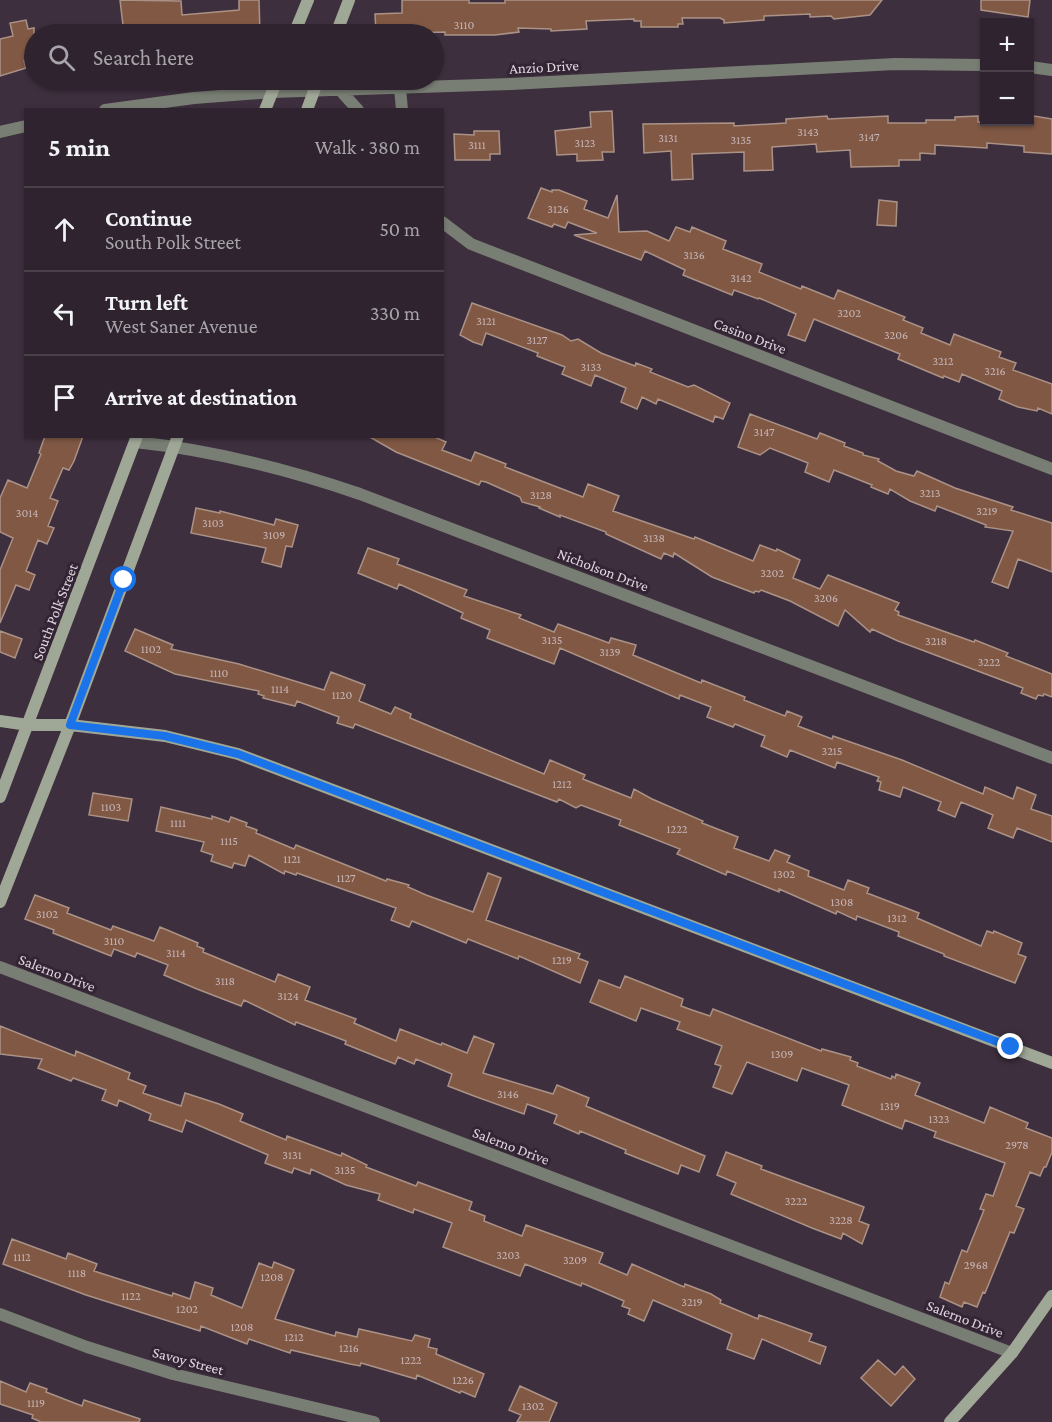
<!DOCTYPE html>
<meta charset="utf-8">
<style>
:root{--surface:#2e232e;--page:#3a2f3a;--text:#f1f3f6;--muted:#a7a4aa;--line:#49404a}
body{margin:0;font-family:"Crimson Pro",serif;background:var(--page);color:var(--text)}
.controls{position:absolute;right:18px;top:18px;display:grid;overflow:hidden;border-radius:0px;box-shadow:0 2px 4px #0004}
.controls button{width:54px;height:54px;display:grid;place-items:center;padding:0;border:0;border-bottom:2px solid var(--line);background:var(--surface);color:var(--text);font:30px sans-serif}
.stop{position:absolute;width:18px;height:18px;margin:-14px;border:4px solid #1a73e8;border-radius:50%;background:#fff}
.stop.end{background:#1a73e8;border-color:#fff;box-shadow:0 2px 6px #0008}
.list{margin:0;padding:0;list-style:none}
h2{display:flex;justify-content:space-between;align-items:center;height:78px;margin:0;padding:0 24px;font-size:26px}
h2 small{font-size:20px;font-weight:400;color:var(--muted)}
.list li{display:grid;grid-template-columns:39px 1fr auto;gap:18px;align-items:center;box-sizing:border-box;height:84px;padding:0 24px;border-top:2px solid var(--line)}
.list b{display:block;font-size:22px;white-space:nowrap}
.list p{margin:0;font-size:20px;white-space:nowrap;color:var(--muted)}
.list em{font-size:20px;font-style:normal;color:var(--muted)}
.icon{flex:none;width:33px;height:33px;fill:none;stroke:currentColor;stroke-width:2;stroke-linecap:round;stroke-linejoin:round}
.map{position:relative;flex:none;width:1052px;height:1422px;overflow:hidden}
.search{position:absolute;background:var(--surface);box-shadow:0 2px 4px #0004;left:24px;top:24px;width:420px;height:66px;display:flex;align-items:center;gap:15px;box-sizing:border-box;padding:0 21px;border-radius:33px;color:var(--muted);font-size:22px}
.panel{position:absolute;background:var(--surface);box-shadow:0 2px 4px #0004;left:24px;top:108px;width:420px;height:330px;border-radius:0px}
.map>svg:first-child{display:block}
.building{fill:#805844;stroke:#ab9287;stroke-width:1.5}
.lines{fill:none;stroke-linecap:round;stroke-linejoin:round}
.street{stroke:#797e74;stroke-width:12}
.secondary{stroke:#9fa797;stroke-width:12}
.route{stroke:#1a73e8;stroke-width:8}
.labels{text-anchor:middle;stroke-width:6;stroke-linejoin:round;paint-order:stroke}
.number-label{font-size:12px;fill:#c8b6b9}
.street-label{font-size:15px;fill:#e0d6e0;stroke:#342534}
</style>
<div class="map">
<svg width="1052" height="1422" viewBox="0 0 1052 1422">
<rect width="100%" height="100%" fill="#3e2f3e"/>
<path class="building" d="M120,0L181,1L182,15L239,10V0H259L260,34H124Z
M402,0H469V3H505V0H882L870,15L834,19L831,16L810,17V14L764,16V20L724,23V20L720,18H682L683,24H678V27H641V21H634V19L586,21L587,29L551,31V29L518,28L519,32L495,35H445V32L376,34L375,14L402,13Z
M981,0H1030L1028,17L981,10Z
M26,20L28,29L34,28V58L24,61L26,68L0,76V39L13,36L10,23Z
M612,111L614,152H602L603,160L577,161V154L557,155L555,131L591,127L590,112Z
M827,116L828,119L888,116V123H926V120H955V117L978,116V122H1031L1034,116L1052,119V154L1024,152V146L987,143V148L935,145V154L920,153V160H899V166L851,167L850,150L817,152L816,144L772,147L773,170L744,171V152L692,154L693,179L672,180L671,151L644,153L643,124L734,123V126L786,123V119Z
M474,131H499L500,154H490V160H455L454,134L474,135Z
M541,188L552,192V190H559L587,201L584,209L608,218L617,195L619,232L647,231L669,241L676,227L690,232L692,227L726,241L723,249L762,264L759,272L801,289L802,286L834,299L838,290L905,317L903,320L923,328L921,333L950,345L954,334L1001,352L999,357L1016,363L1013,370L1052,384V414L1038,408L1037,411L1018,407L999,399L1002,391L962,374L959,382L944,376L943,378L898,359L900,354L814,319L805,341L788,335L796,314L759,298L758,299L734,290L732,295L683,275L685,270L645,251L641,260L574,235L597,233L568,222L565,228L554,224L552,227L528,218Z
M879,200L897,202L896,226L877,225Z
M472,303L562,335L571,341L578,339L601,353L635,366L636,363L652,369L650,372L688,387L694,385L730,403L723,419L715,416L713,422L658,399L656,404L642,397L637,409L621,402L626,388L595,375L591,386L562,374L565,367L537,356L538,353L486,333L482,345L473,342L460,335Z
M750,414L817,439L820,433L845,443L844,446L863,453V455L879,459L878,461L896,471L914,476L917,471L955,488L1013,507L1011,510L1052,523V572L1018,559L1008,588L992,582L1013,531L985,527L986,525L937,506L935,511L910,501L890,489L888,494L871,487L872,485L834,470L829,482L805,472L808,463L770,448L760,455L738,447Z
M45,436H83L74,461L69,470L63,468L50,498L58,501L48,526L54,528L47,544L38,540L26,571L35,575L29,590L16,585L0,623V570L13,538L0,532V498L8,480L27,488L41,454L39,453Z
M368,436H432L446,442L442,450L471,461L475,452L506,464L505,467L583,497L588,484L619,496L613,511L694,539L695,537L753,561L760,545L776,551L777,549L800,560L793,578L820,589L828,575L899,603L895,610L899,612L898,615L974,642L975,640L1008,653L1006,656L1052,674V697L1044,694L1043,696L1038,695L1036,699L1021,693L1023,688L898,641L872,629L870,632L845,610L838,626L790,601L761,590L759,592L755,591L754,593L712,577L674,553L673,557L664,553L661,559L606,534V532L560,515V517L539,508L540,507L522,502L520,497L486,482L481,481L479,485L396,452Z
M196,508L220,513V511L274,525L276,519L298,525L292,547L286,546L281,567L262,562L266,548L191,533Z
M368,548L399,559L397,564L467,590L464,596L521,615L519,618L554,632L558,624L609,643L611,638L636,645L633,655L701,683L702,680L745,697L744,700L785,716L787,711L802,717L798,726L832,739L833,736L902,760L983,794L985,787L1013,799L1017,787L1036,795L1031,809L1052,816V842L1017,828L1013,838L988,828L993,815L961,802L955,817L938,810L941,802L903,787L900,797L879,790L881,782L877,781L879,777L837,762L835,768L790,750L787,757L761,746L765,736L735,724L733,727L707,717L711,707L680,695L679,699L560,648L554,664L487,638L490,630L461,618L463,613L399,584L397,589L358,573Z
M135,629L173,645L171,649L239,664L324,690L331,672L365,685L359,701L391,714L395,707L411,714L410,718L544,774L550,760L585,775L583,779L631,798L634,789L652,799L703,821L702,823L738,837L734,848L769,861L775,850L790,856L787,862L809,871L808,876L844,890L848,880L869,888L867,893L919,913L917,918L981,946L987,931L993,933L994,931L1022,943L1018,954L1026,957L1015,983L944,956V954L898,936L899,932L857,916L856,920L837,911L836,914L779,889V892L727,871L726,875L677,854L680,849L619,825L621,820L581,805L576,808L559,799L557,802L355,724L353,728L337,723L339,717L297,701L295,706L263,698L264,696L258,694L259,691L175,674L125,651Z
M0,631L22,639L15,658L0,652Z
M93,793L132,799L128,821L89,815Z
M161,807L212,819V816L229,822L231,817L247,823L246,826L257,830L256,833L294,849L296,845L386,881L387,879L409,885L408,887L426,895L473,912L488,873L501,878L486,920L580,954L578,958L588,962L580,983L519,956L518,959L468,939L466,943L412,921L409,927L391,920L396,908L297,873L296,875L285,871L284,874L249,855L245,866L234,863L232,868L211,861L213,855L201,851L204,842L156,831Z
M35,895L69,908L67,913L111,930L113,926L154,941L160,927L198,943L197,946L204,949L203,952L275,982L278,974L310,987L305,1000L356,1019L354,1023L396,1041L400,1029L441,1045L442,1043L467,1053L474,1036L494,1044L483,1073L553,1094L557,1085L589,1098L586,1106L705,1156L699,1172L681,1165L678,1174L625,1153L626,1150L580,1131L579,1134L554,1123L557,1115L527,1104L524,1114L474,1096L448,1086L452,1074L416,1059L414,1064L398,1057L395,1064L345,1044L346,1041L296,1022L295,1025L244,1000L241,1006L197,989L164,975L168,965L137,953L135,957L114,949L111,956L53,933L54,930L25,919Z
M625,976L683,999L681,1006L692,1010L710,1016L713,1009L821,1051L822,1049L851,1057L850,1060L858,1063L857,1066L891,1079L892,1076L895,1078L896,1074L920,1083L915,1095L984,1123L990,1107L1028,1123L1026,1128L1052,1138V1152L1046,1167H1044L1040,1176L1030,1172L1016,1206L1024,1209L1014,1233L1010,1232L985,1293L983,1292L977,1307L964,1302L962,1307L940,1297L945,1282L949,1284L962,1250L967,1252L984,1210L980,1209L986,1194L993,1196L1005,1163L934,1137L936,1132L905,1120L902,1129L842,1105L849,1085L802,1068L797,1081L747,1062L732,1094L713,1087L721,1066L715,1064L722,1046L677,1029L680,1022L641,1008L636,1021L590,1002L599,980L620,988Z
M0,1026L75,1056L76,1051L130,1073L128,1079L146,1086L143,1093L181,1106L185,1093L219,1104L243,1114L240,1121L286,1140L287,1136L341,1156L342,1153L367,1165L366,1167L416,1186L418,1182L472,1202L469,1210L485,1216L484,1221L522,1236L526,1225L603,1253L599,1263L627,1275L632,1264L684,1287L685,1284L711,1294L721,1300L720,1303L758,1319L759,1315L812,1334L809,1341L826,1347L820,1364L762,1339L754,1359L727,1349L732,1334L653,1300L644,1321L628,1314L630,1309L622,1306L624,1301L582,1283L581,1286L525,1264L520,1276L443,1247L452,1223L414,1209L413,1213L378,1200L380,1194L346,1185L311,1169L310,1174L294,1168L292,1173L265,1163L268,1155L186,1120L182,1132L149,1120L151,1114L119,1100L117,1106L102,1100L106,1090L73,1078L71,1081L38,1068L42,1059L0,1054Z
M726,1152L762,1166L761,1169L864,1207L859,1221L869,1225L862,1244L843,1233L841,1239L812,1228L731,1194L736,1183L717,1175Z
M12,1239L66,1259L68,1253L97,1264L94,1271L172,1296L173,1293L190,1299L195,1282L213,1288L211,1295L242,1308L259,1263L272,1268L274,1262L294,1270L275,1319L335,1336L336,1332L357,1337L359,1329L412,1341L415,1335L430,1339L428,1347L437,1349L436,1354L484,1374L475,1397L461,1391L460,1393L417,1375L416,1379L361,1363L360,1366L350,1364L291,1350L290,1353L249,1339L247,1344L201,1326L200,1331L86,1295L3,1264Z
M878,1360L895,1375L903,1366L915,1379L891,1406L861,1378Z
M0,1381L26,1392L30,1383L47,1389L46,1392L82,1406L84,1400L140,1419L139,1422H41L32,1418L33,1415L0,1404Z
M520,1386L557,1403L549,1422H517L521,1415L509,1410Z"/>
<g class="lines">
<path class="street" d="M1030,67L1052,70
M400,88L402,110
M340,90L358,110
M105,110L194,98L272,92L511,84L895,64L984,65
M0,132L26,126
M442,222L471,244L1052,469
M135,442C212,450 287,469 360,494L1052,758
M0,967L1012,1353
M0,1314L87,1347L173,1374L374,1422"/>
<path class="secondary" d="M294,34L308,0
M336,34L349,0
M265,110L277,80
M307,110L318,80
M0,721L28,725H70L165,736L238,754L1052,1063
M0,797L137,436
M0,902L70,725L178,436
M950,1422L1012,1353L1052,1296"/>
</g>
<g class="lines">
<path class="route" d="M124,580L70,725L165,736L238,754L1011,1047"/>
</g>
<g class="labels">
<g class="number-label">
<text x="464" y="29">3110</text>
<text x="808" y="136">3143</text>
<text x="869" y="141">3147</text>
<text x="668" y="142">3131</text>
<text x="741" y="144">3135</text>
<text x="585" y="147">3123</text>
<text x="477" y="149">3111</text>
<text x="558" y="213">3126</text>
<text x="694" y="259">3136</text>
<text x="741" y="282">3142</text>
<text x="849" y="317">3202</text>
<text x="486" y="325">3121</text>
<text x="896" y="339">3206</text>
<text x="537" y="344">3127</text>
<text x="943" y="365">3212</text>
<text x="591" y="371">3133</text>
<text x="995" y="375">3216</text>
<text x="764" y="436">3147</text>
<text x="930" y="497">3213</text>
<text x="541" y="499">3128</text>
<text x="987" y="515">3219</text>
<text x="27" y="517">3014</text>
<text x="213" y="527">3103</text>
<text x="274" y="539">3109</text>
<text x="654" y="542">3138</text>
<text x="772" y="577">3202</text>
<text x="826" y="602">3206</text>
<text x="552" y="644">3135</text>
<text x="936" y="645">3218</text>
<text x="151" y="653">1102</text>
<text x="610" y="656">3139</text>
<text x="989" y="666">3222</text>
<text x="219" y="677">1110</text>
<text x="280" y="693">1114</text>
<text x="342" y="699">1120</text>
<text x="832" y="755">3215</text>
<text x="562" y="788">1212</text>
<text x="111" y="811">1103</text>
<text x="178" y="827">1111</text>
<text x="677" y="833">1222</text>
<text x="229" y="845">1115</text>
<text x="292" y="863">1121</text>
<text x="784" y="878">1302</text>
<text x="346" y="882">1127</text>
<text x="842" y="906">1308</text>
<text x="47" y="918">3102</text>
<text x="897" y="922">1312</text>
<text x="114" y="945">3110</text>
<text x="176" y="957">3114</text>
<text x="562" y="964">1219</text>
<text x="225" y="985">3118</text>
<text x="288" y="1000">3124</text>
<text x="782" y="1058">1309</text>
<text x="508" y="1098">3146</text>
<text x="890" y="1110">1319</text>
<text x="939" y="1123">1323</text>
<text x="1017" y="1149">2978</text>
<text x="292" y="1159">3131</text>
<text x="345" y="1174">3135</text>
<text x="796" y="1205">3222</text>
<text x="841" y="1224">3228</text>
<text x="508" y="1259">3203</text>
<text x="22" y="1261">1112</text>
<text x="575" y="1264">3209</text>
<text x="976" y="1269">2968</text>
<text x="77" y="1277">1118</text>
<text x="272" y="1281">1208</text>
<text x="131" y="1300">1122</text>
<text x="692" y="1306">3219</text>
<text x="187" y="1313">1202</text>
<text x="242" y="1331">1208</text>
<text x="294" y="1341">1212</text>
<text x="349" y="1352">1216</text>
<text x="411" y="1364">1222</text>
<text x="463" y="1384">1226</text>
<text x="36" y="1407">1119</text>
<text x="533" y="1410">1302</text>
</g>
<g class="street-label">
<text transform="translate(544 67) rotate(-3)" y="5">Anzio Drive</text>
<text transform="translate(750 336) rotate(21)" y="5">Casino Drive</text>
<text transform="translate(603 570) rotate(21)" y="5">Nicholson Drive</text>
<text transform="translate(55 612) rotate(-69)" y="5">South Polk Street</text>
<text transform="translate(57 973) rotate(21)" y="5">Salerno Drive</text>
<text transform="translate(511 1146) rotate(21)" y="5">Salerno Drive</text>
<text transform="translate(965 1319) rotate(21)" y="5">Salerno Drive</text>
<text transform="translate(188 1361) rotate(15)" y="5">Savoy Street</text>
</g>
</g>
</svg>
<div class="controls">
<button>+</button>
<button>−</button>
</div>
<div class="stop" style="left:124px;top:580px"></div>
<div class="stop end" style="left:1011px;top:1047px"></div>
<div class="search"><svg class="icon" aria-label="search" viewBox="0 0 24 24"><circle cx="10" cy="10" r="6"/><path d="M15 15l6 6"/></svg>Search here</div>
<section class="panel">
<h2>5 min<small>Walk · 380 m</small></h2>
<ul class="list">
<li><svg class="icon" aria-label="ahead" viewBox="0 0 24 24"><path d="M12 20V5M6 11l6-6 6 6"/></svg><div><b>Continue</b><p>South Polk Street</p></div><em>50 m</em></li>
<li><svg class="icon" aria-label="left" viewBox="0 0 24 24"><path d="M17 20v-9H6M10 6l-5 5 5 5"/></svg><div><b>Turn left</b><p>West Saner Avenue</p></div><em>330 m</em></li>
<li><svg class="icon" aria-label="arrive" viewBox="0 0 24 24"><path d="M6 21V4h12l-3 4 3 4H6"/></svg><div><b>Arrive at destination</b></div></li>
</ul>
</section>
</div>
